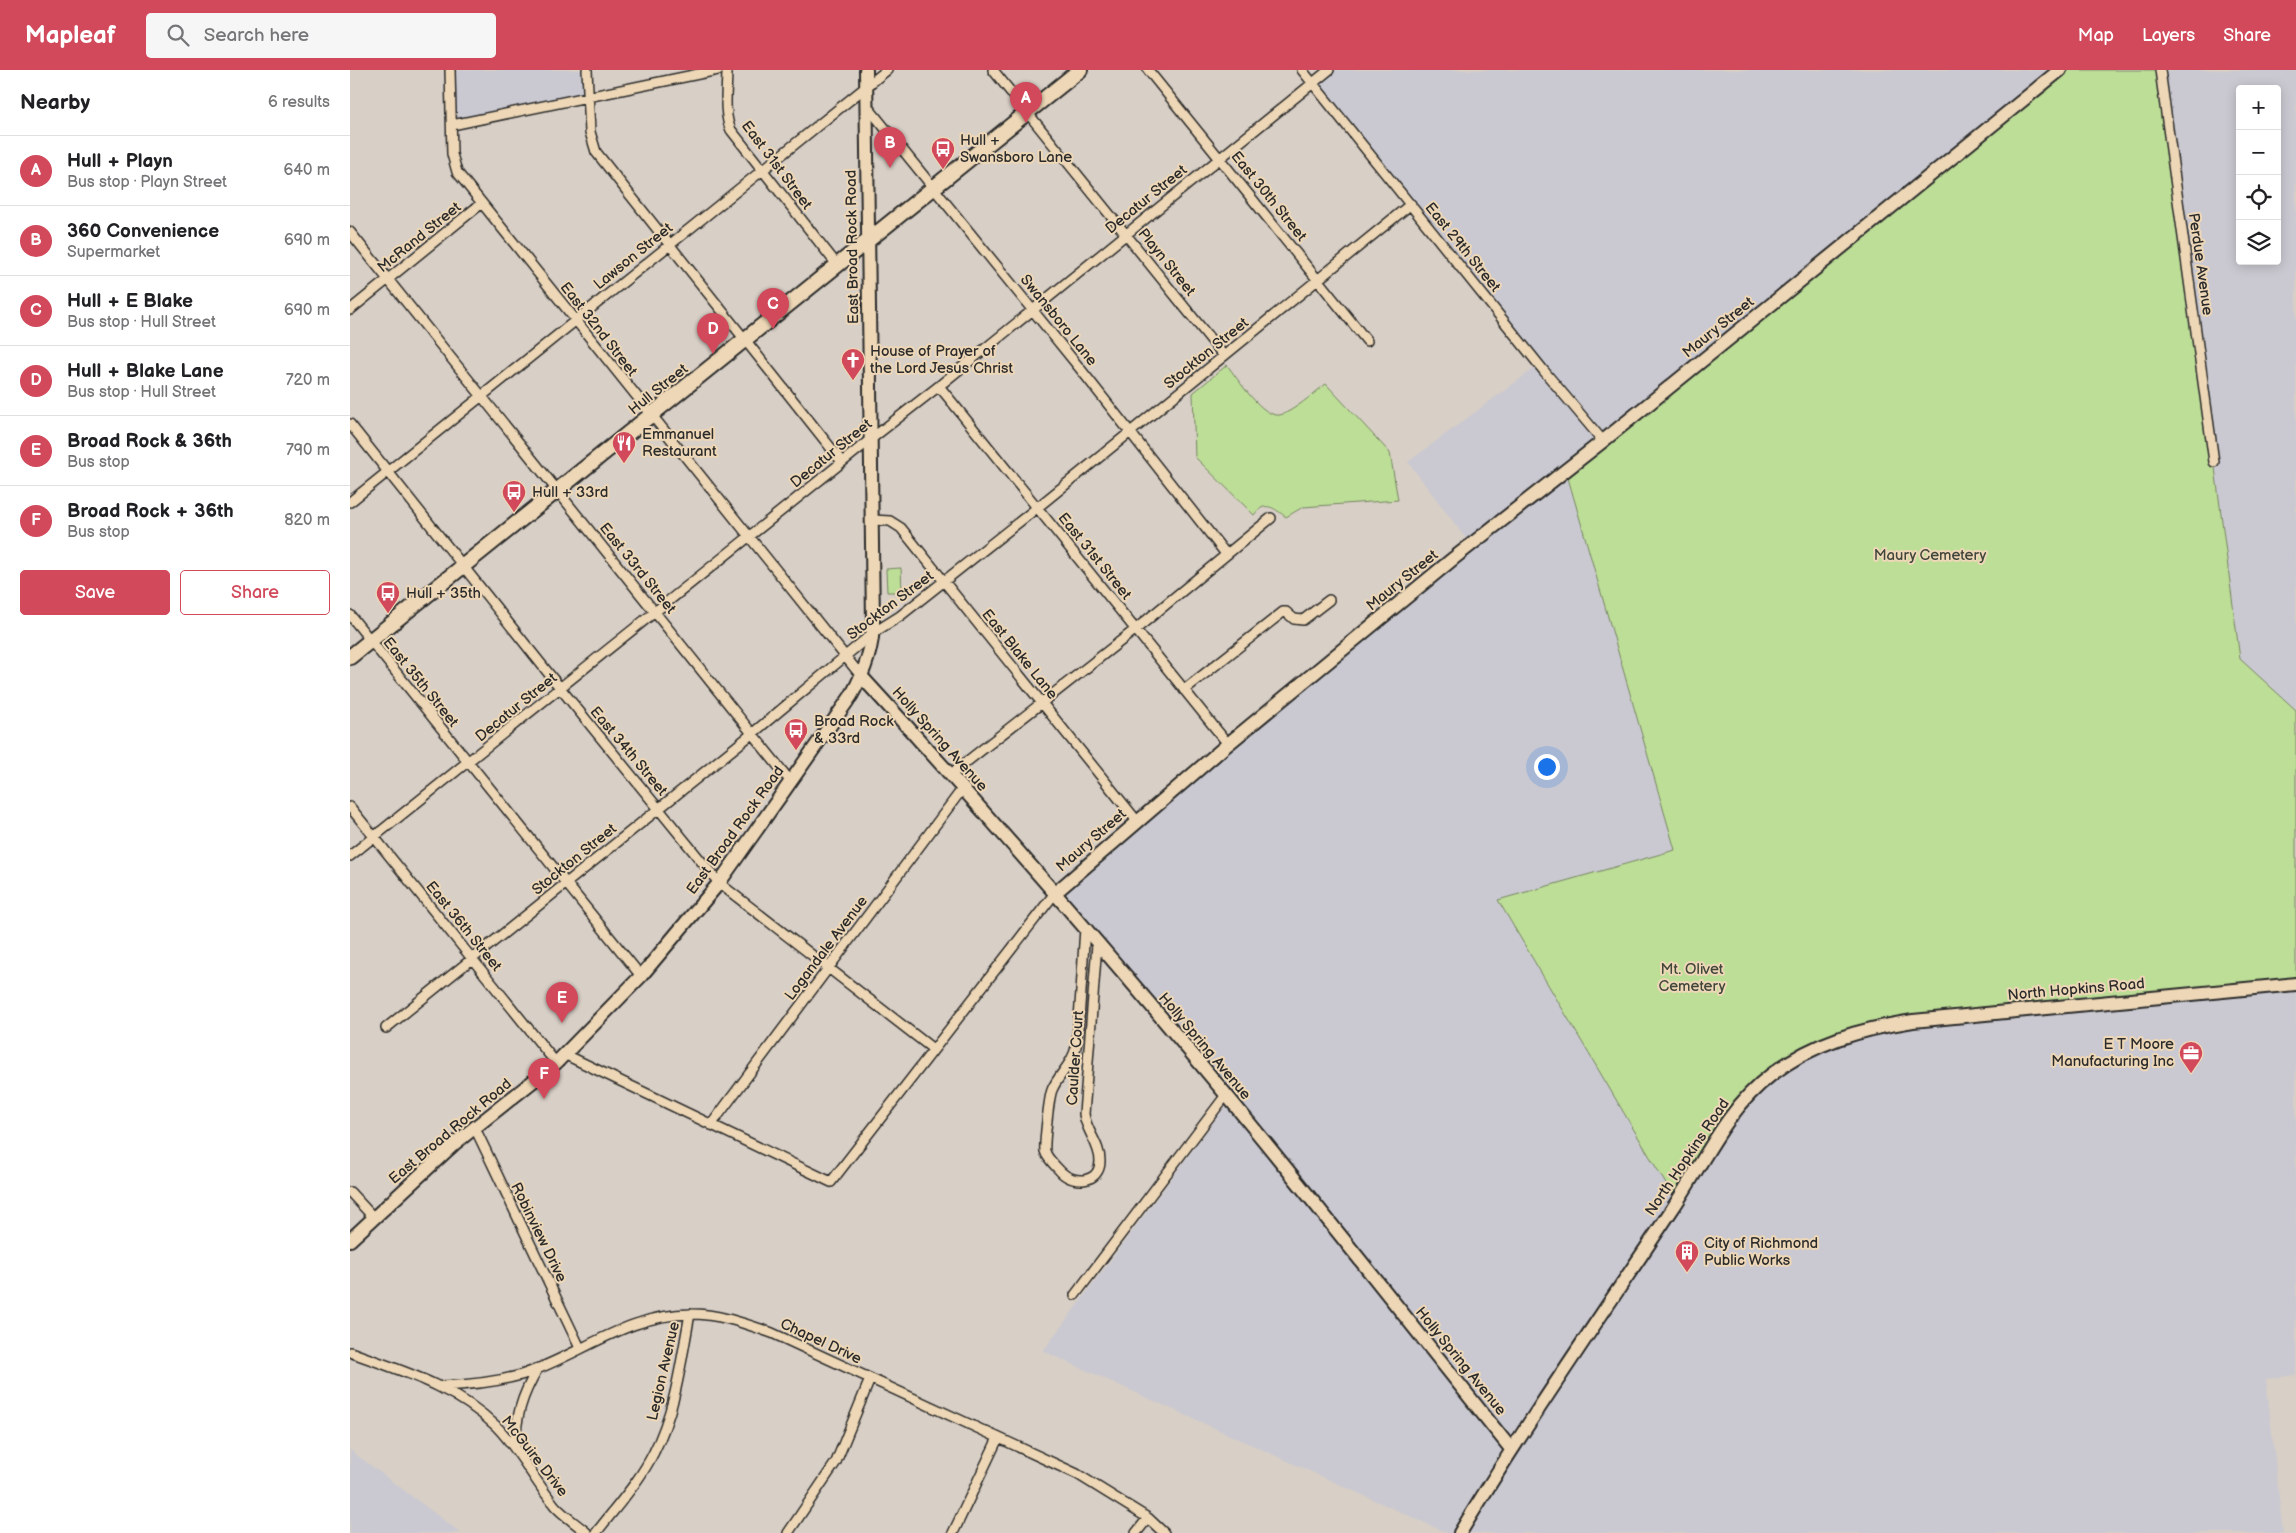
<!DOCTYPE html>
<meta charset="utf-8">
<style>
:root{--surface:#fff;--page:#f6f6f6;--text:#202124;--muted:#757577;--line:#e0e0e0;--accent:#d1495b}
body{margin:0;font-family:"Balsamiq Sans",sans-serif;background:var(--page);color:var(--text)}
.controls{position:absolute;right:15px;top:15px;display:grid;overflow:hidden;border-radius:5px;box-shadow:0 2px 12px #0003}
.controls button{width:45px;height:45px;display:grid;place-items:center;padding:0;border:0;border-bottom:1px solid var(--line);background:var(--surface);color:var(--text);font:25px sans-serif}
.you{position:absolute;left:1196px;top:696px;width:18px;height:18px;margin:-12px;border:4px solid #fff;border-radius:50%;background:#1a73e8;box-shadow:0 0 0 8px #1a73e833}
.badge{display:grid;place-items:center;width:32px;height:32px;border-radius:50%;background:var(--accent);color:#fff;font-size:16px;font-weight:700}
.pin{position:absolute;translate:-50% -41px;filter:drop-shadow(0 1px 2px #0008)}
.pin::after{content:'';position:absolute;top:26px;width:18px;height:15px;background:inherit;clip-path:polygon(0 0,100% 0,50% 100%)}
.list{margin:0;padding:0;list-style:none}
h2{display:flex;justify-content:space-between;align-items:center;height:65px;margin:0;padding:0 20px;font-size:21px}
h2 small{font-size:16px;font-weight:400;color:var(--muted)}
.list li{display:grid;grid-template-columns:32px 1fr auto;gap:15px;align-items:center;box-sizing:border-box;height:70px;padding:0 20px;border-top:1px solid var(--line)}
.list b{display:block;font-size:19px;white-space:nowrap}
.list p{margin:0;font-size:16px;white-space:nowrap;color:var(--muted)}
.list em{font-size:16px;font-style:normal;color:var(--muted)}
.actions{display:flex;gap:10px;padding:15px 20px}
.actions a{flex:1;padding:11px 0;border:1px solid var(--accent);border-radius:5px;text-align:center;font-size:18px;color:var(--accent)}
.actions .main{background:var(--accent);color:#fff}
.icon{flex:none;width:28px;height:28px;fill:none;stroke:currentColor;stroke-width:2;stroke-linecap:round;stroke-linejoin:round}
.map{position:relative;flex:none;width:1946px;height:1463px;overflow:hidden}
header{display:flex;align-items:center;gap:30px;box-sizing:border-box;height:70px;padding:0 25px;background:var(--accent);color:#fff}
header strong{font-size:24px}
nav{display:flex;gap:28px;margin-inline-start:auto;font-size:18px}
.search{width:350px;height:45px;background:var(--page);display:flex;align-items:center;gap:12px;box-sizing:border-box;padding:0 18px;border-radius:5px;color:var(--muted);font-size:19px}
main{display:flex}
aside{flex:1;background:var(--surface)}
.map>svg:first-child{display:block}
.built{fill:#cac9d1;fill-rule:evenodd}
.green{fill:#bdde97;stroke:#748461}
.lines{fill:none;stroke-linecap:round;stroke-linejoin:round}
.street-casing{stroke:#2b2b2b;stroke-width:12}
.secondary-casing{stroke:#2b2b2b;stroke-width:16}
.primary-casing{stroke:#2b2b2b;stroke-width:18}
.street{stroke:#edd7b6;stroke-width:9}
.secondary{stroke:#edd7b6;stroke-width:12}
.primary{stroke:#edd7b6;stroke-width:14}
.labels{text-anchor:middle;stroke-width:4;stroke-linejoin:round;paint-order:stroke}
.poi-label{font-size:15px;fill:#2b2b2b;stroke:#edd7b6;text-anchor:start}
.street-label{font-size:15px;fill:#2b2b2b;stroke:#edd7b6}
.park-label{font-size:15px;fill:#41463b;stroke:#edd7b6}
</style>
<header>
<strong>Mapleaf</strong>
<div class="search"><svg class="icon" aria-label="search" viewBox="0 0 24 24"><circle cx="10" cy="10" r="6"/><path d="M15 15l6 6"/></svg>Search here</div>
<nav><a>Map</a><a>Layers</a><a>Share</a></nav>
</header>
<main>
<aside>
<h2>Nearby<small>6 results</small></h2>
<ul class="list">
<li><span class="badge">A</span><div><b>Hull + Playn</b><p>Bus stop · Playn Street</p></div><em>640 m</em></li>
<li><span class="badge">B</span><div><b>360 Convenience</b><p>Supermarket</p></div><em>690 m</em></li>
<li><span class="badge">C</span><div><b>Hull + E Blake</b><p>Bus stop · Hull Street</p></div><em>690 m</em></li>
<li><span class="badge">D</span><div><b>Hull + Blake Lane</b><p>Bus stop · Hull Street</p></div><em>720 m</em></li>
<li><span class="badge">E</span><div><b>Broad Rock &amp; 36th</b><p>Bus stop</p></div><em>790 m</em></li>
<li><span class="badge">F</span><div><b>Broad Rock + 36th</b><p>Bus stop</p></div><em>820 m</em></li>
</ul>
<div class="actions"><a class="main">Save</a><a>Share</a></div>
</aside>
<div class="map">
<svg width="1946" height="1463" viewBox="0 0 1946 1463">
<rect width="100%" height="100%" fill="#d8cfc6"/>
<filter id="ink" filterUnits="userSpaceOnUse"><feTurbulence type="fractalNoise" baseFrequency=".02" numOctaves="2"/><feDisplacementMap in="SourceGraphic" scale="10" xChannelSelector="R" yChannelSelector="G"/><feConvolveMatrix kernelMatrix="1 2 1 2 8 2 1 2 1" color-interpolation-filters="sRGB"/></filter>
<g filter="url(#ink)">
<path class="built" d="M100,0H237L238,27L101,57Z
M980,0H1712L1216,401L1325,780L1148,831L1368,1069L1419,1008L1455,986L1533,957L1946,911V1305L1916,1309L1933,1463H1097L693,1281L880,1030L703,824L1123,478L1058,392L1190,294L963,14Z
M1813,0H1946V640L1890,589ZM1890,19H1927V191H1890Z
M0,1380L111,1463H0Z"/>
<path class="green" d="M1712,0H1813L1890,589L1946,640V911L1637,942L1492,969L1419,1008L1391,1038L1326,1131L1148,830L1325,780L1216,401Z
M877,295C888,309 912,348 930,345C943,342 965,322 976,314L1040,383L1048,430L953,437L936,447C924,438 915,430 904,445L845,387L843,323Z
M551,498L552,522H537L536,499Z"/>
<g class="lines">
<g class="street-casing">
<path id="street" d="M100,0L102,84L107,102L511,606
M237,0L240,62L246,82L492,392
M377,0C377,19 373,43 381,60L488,196
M643,0L874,286
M798,0L1017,271
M952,0L1194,301L1253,371
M1810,0L1864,392
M517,36L732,301L876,484
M102,55L368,0
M0,162L441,712
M0,240L132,133
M589,316L878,674
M0,354L211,619L369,813L583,979
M0,432L537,0
M523,450L540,451L551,458L787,751
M0,545L291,906
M834,620L933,542H936L944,549L953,550L979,530
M601,704L786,559L921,448
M0,737L206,993
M0,786L521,369L589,316L979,0
M735,859C732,898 731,938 726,977C723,994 708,1005 702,1020C699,1027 694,1074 695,1081C697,1089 706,1096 711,1102C724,1115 750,1113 750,1091C750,1074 736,1061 734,1044L747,874
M36,958L403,663L523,563L550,546L688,437L1061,134
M214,984L481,1112L705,823
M361,1055L613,718
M125,1058L230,1278
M0,1122L24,1148
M725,1225L876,1025
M0,1282C52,1301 105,1316 146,1356C169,1379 184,1410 205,1436C214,1446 227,1454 237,1463
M92,1316C118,1315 146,1312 171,1305C229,1286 277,1244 341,1244C370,1244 396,1254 422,1263L727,1404L798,1448L814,1463
M165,1379C166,1346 171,1327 188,1298
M246,1463C266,1437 290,1411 304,1382C326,1339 331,1291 340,1244
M438,1463L486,1392L520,1309
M603,1463L648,1368
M786,1463L798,1448"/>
</g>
<g class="secondary-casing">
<path id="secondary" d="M511,606C637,743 759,884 878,1027C974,1143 1067,1262 1161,1379
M705,823L878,674L1104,488L1253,371L1710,0
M0,1170L104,1074L206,993L291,906L369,813L501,626C514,603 523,580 523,553L516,0
M1110,1463C1177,1352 1251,1246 1323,1138C1353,1093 1377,1038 1421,1005C1463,972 1512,959 1563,951L1946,914"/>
</g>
<g class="primary-casing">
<path id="primary" d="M0,587L730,0"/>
</g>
<use href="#street" class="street"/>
<use href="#secondary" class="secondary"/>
<use href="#primary" class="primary"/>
</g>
</g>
<defs>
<g id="bus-pin" transform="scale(1.25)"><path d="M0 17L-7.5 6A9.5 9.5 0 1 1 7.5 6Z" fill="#d1495b" stroke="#edd7b6"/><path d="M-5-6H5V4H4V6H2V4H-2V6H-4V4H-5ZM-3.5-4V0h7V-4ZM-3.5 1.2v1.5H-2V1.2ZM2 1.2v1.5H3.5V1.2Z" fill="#fff"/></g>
<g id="church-pin" transform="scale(1.25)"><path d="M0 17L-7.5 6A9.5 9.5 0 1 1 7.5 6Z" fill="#d1495b" stroke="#edd7b6"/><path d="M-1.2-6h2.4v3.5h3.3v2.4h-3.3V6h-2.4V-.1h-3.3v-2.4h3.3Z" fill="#fff"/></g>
<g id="restaurant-pin" transform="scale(1.25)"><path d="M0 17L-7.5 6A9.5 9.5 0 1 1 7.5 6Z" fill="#d1495b" stroke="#edd7b6"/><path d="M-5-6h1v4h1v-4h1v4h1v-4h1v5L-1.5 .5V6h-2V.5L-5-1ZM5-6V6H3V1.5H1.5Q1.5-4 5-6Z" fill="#fff"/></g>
<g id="office-pin" transform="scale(1.25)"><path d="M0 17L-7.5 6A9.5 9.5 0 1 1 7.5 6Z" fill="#d1495b" stroke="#edd7b6"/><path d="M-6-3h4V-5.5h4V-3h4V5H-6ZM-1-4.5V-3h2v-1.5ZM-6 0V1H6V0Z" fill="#fff"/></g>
<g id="building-pin" transform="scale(1.25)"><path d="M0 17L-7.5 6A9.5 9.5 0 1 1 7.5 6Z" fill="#d1495b" stroke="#edd7b6"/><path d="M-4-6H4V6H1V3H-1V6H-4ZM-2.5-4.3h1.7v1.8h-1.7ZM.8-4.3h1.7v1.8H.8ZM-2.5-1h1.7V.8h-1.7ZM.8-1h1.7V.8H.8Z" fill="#fff"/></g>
</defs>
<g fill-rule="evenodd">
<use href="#bus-pin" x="593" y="79"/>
<use href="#church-pin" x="503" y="290"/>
<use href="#restaurant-pin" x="274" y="373"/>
<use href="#bus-pin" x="164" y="422"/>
<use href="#bus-pin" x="38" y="523"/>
<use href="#bus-pin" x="446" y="660"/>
<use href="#office-pin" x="1841" y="983"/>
<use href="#building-pin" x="1337" y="1182"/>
</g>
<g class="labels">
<g class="poi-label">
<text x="610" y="75">Hull +<tspan x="610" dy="17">Swansboro Lane</tspan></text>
<text x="520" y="286">House of Prayer of<tspan x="520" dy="17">the Lord Jesus Christ</tspan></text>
<text x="292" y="369">Emmanuel<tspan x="292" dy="17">Restaurant</tspan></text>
<text x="182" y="427">Hull + 33rd</text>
<text x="56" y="528">Hull + 35th</text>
<text x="464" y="656">Broad Rock<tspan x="464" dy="17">&amp; 33rd</tspan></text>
<text x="1824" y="979" text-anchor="end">E T Moore<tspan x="1824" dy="17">Manufacturing Inc</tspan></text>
<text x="1354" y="1178">City of Richmond<tspan x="1354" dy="17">Public Works</tspan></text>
</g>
<g class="street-label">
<text transform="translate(427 95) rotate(53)" y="5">East 31st Street</text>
<text transform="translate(919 126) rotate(51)" y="5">East 30th Street</text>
<text transform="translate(796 129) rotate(-39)" y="5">Decatur Street</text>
<text transform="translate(69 167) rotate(-39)" y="5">McRand Street</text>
<text transform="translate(502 177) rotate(-91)" y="5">East Broad Rock Road</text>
<text transform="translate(1113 177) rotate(51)" y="5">East 29th Street</text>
<text transform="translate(283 186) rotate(-39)" y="5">Lawson Street</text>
<text transform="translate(817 192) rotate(51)" y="5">Playn Street</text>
<text transform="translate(1851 194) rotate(82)" y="5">Perdue Avenue</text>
<text transform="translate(709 250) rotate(51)" y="5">Swansboro Lane</text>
<text transform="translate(1368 257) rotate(-39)" y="5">Maury Street</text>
<text transform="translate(249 259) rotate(52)" y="5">East 32nd Street</text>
<text transform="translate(856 283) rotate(-39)" y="5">Stockton Street</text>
<text transform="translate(308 319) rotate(-39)" y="5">Hull Street</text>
<text transform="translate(481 383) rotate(-39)" y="5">Decatur Street</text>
<text transform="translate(745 486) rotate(51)" y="5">East 31st Street</text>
<text transform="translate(288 498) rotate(51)" y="5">East 33rd Street</text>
<text transform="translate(1052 510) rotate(-39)" y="5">Maury Street</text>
<text transform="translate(540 535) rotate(-37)" y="5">Stockton Street</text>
<text transform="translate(670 584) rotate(51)" y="5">East Blake Lane</text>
<text transform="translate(71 612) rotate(51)" y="5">East 35th Street</text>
<text transform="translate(166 637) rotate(-39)" y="5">Decatur Street</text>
<text transform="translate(590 669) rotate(48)" y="5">Holly Spring Avenue</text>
<text transform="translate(279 681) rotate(50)" y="5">East 34th Street</text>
<text transform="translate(385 760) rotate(-54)" y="5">East Broad Rock Road</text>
<text transform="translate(741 770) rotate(-41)" y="5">Maury Street</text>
<text transform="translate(224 789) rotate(-39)" y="5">Stockton Street</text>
<text transform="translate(114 856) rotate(51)" y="5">East 36th Street</text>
<text transform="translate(476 878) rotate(-53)" y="5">Logandale Avenue</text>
<text transform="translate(1726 919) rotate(-5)" y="5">North Hopkins Road</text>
<text transform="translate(855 976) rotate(50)" y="5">Holly Spring Avenue</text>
<text transform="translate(725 988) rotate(-86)" y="5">Caulder Court</text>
<text transform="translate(100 1061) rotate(-40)" y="5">East Broad Rock Road</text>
<text transform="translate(1337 1087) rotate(-56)" y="5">North Hopkins Road</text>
<text transform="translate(189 1162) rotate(64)" y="5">Robinview Drive</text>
<text transform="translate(471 1271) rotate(25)" y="5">Chapel Drive</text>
<text transform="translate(1111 1291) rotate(51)" y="5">Holly Spring Avenue</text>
<text transform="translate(313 1301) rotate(-77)" y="5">Legion Avenue</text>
<text transform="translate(185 1386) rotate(52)" y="5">McGuire Drive</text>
</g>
<g class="park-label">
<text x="1580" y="490">Maury Cemetery</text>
<text x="1342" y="904">Mt. Olivet<tspan x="1342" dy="17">Cemetery</tspan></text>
</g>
</g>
</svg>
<div class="controls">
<button>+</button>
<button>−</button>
<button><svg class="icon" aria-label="locate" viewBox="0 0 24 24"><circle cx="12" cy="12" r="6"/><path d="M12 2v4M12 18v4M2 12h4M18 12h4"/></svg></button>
<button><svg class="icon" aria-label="layers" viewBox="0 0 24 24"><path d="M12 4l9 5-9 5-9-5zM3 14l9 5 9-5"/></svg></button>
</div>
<div class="you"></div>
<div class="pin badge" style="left:676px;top:53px">A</div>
<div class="pin badge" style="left:540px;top:98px">B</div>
<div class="pin badge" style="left:423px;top:259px">C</div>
<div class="pin badge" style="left:363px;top:284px">D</div>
<div class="pin badge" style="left:212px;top:953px">E</div>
<div class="pin badge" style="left:194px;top:1029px">F</div>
</div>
</main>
